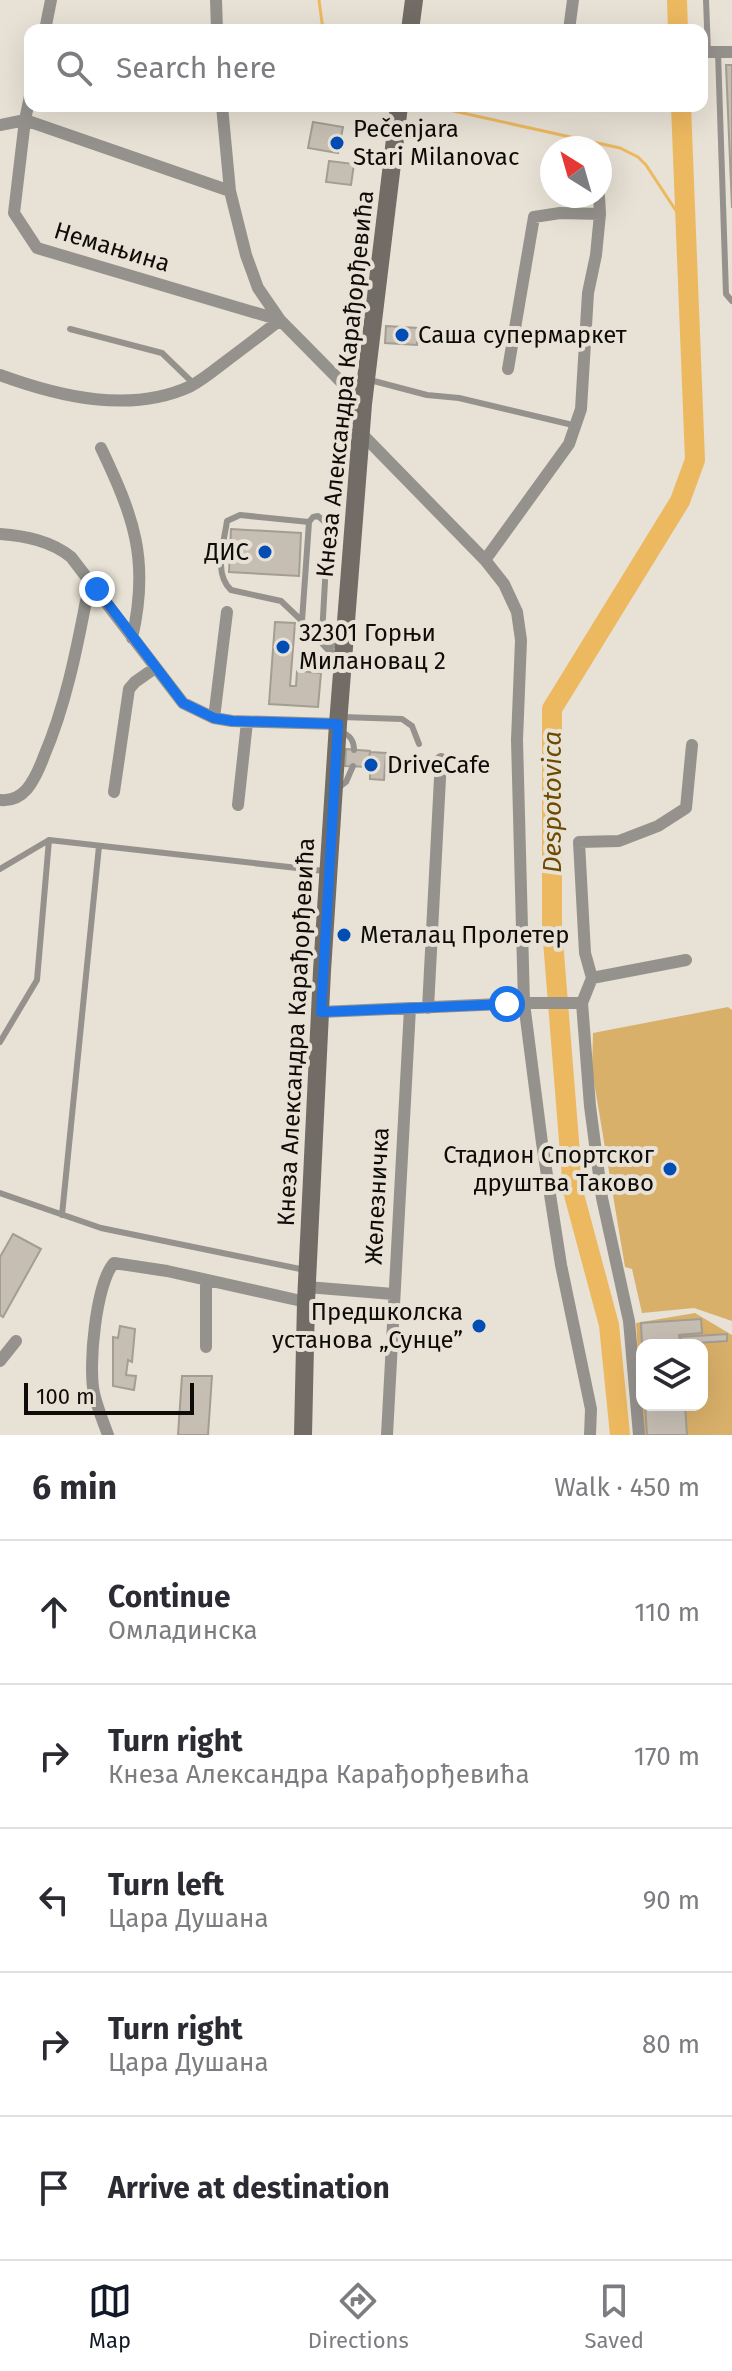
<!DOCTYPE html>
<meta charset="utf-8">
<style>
:root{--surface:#fff;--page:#f2f2f3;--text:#2b2b33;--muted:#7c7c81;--line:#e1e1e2;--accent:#111827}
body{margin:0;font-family:"Fira Sans",sans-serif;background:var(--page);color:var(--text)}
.controls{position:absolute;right:24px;bottom:24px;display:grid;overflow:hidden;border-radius:16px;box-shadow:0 8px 32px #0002}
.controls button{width:72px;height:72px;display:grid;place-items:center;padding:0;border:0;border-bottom:2px solid var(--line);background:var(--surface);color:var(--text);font:40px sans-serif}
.compass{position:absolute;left:540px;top:136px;width:72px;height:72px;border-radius:50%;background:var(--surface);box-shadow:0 8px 32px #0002;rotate:323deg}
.scale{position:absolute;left:24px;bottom:20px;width:170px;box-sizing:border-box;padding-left:8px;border:4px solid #0e0c08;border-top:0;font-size:22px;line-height:28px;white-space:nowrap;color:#0e0c08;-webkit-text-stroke:6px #e8e1d5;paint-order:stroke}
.stop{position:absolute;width:24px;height:24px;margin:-18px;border:6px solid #1a73e8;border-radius:50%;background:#fff}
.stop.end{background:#1a73e8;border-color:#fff;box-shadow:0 2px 8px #0008}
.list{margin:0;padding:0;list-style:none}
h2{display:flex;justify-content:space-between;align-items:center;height:104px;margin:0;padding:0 32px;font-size:34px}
h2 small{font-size:26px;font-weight:400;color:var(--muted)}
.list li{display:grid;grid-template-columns:52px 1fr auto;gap:24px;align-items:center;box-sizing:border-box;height:144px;padding:0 32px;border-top:2px solid var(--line)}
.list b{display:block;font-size:30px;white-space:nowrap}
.list p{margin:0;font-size:26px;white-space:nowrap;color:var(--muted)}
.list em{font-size:26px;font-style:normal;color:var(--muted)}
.icon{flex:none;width:44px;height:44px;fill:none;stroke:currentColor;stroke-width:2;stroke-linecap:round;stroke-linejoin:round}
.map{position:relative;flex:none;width:732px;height:1435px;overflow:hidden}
.search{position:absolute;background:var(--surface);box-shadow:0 8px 32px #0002;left:24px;right:24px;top:24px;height:88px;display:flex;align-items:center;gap:20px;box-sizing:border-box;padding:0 28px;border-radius:16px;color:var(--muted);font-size:30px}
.sheet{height:824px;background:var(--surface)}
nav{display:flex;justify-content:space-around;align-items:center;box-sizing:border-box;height:112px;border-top:2px solid var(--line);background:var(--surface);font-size:22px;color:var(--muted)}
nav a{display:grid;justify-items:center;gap:4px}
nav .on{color:var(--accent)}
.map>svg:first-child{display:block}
.green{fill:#d9b06a;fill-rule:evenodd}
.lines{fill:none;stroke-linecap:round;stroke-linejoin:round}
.stream{stroke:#edb960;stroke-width:3}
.river{stroke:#edb960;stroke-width:20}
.building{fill:#c6beb3;stroke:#a49d92;stroke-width:2}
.lane{stroke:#95928d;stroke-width:6}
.street{stroke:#95928d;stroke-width:12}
.secondary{stroke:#716c65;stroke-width:18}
.route{stroke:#1a73e8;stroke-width:10}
.poi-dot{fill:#004db6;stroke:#e8e1d5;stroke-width:3}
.labels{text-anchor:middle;stroke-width:8;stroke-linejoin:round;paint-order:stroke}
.poi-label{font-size:24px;fill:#0e0c08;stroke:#e8e1d5;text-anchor:start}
.street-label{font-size:24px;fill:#0e0c08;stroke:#e8e1d5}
.water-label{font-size:26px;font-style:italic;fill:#6d4b00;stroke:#e8e1d5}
</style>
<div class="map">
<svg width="732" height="1435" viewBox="0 0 732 1435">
<rect width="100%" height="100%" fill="#e8e1d5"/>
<path class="green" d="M728,1007L732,1010V1321L694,1308L642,1313L632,1269L625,1267L592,1070L593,1033Z
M695,1313L732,1335V1435H643L636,1323ZM642,1345H702V1405H642Z"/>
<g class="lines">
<path class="stream" d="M319,0L323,30
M431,106L620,148L638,157L646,165L686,226"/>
<path class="river" d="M677,0L678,30
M620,1435L609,1325L573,1191L552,928V709L680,501L695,460L681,106"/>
</g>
<path class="building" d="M726,65H732V208Z
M313,122L343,127L338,153L308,148Z
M329,161L354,164L351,185L326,182Z
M386,326L418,328L417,345L385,343Z
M231,529L301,533L299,576L229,572Z
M275,622L295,623L290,686H296L297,671L321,673L318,707L269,704Z
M346,749L370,751L369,767L345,766Z
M370,752L386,753L384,780L370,779V769L372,767L369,766Z
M13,1234L41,1249L3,1317L0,1315V1257Z
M701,1319L702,1333L679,1335L680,1345L642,1346L641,1323Z
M120,1326L135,1329L132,1362L128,1360L126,1375L136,1376L134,1390L113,1386V1337L118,1338Z
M727,1334V1341L681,1344V1337Z
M182,1376H212L208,1435H178Z
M645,1405H685L687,1435H647Z"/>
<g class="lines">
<path class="lane" d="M706,0L708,52
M718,52L726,294L732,301
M70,329L162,353L194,384
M370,380L427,395L459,398L577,426
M302,621L281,601L231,590C213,573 224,543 227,521L240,515L309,522
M340,647L327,644L322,635L328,528L326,523L318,516L313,517L309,522L302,621L327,649L342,657
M342,717L402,719L412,726L419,744
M341,732C350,735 354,740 354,750
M337,789L346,782L353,766
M0,869L49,840L324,871
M0,1042L37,980L49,840
M0,1193L101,1228L305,1270
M62,1215L99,846"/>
<path class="street" d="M216,0L217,30
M45,30L51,0
M569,30L573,0
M702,52H732
M30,96L25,120L14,213L37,248L280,320
M222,106L230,191L246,255L258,288L280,320L363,404
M0,125L25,120L230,191
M508,369L534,217L560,213L600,214L599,196
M0,375C60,397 131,414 191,386C202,380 212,372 221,365C241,350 261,335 280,320
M361,433L485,560L504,584L517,612L521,640L517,740L524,1003L542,1143L561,1265L591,1409L590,1435
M101,448C134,517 150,561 132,638
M0,534C26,536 51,541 71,557L183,703L214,718L232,721L338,724
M485,560L569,444L581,409L588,293L596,255L600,214
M214,718L227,612
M114,792L129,689L135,682L155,668
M0,800C10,801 20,797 27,789C35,779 40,767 44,756C65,707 76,653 86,601L97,589
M238,805L247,722
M592,978L686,960
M428,1008L441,759
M321,1012L524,1003H582
M307,1287L393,1294
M206,1347V1280
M0,1361L16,1341
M108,1435C103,1421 97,1407 94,1393C88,1366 96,1283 114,1263L167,1271L306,1302
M387,1435L410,1008
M639,1435L629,1321L602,1198L590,1106L582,1003L592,978L585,953L579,842L619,841L658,826L686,808L692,745"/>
<path class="secondary" d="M410,30L414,0
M303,1435L306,1302L322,971L338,724L363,404L399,106"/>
</g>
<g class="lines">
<path class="route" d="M97,589L183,703L214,718L232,721L338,724L321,1012L507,1004"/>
</g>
<g class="poi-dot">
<circle cx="337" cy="143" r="8"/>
<circle cx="402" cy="335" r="8"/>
<circle cx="265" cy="552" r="8"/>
<circle cx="283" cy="647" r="8"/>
<circle cx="371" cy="765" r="8"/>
<circle cx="344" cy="935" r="8"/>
<circle cx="670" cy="1169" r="8"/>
<circle cx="479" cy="1326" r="8"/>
</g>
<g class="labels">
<g class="poi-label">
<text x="353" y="137">Pečenjara<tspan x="353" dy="28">Stari Milanovac</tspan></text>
<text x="418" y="343">Саша супермаркет</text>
<text x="249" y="560" text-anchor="end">ДИС</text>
<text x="299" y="641">32301 Горњи<tspan x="299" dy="28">Милановац 2</tspan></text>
<text x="387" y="773">DriveCafe</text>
<text x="360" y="943">Металац Пролетер</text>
<text x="654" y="1163" text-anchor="end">Стадион Спортског<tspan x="654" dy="28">друштва Таково</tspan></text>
<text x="463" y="1320" text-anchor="end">Предшколска<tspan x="463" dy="28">установа „Сунце”</tspan></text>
</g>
<g class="street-label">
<text transform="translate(112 247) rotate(17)" y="8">Немањина</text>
<text transform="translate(345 384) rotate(-84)" y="8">Кнеза Александра Карађорђевића</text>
<text transform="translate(296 1032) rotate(-87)" y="8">Кнеза Александра Карађорђевића</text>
<text transform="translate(377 1196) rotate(-87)" y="8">Железничка</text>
</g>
<g class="water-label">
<text transform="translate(552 802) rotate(-90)" y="9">Despotovica</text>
</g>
</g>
</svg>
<div class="controls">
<button><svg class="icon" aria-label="layers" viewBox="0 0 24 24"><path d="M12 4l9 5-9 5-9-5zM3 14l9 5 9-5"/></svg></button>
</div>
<svg class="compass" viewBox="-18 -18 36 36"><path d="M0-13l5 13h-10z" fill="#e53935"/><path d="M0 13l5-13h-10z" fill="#7c7c81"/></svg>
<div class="scale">100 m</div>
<div class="stop" style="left:507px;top:1004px"></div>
<div class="stop end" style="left:97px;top:589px"></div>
<div class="search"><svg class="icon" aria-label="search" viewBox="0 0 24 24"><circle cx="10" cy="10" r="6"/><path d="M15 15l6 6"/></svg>Search here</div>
</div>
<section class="sheet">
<h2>6 min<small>Walk · 450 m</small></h2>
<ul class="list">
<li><svg class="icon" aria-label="ahead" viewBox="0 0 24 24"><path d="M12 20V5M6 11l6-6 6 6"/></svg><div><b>Continue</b><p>Омладинска</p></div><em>110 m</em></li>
<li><svg class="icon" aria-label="right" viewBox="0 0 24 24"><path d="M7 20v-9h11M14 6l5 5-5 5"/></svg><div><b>Turn right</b><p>Кнеза Александра Карађорђевића</p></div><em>170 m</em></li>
<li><svg class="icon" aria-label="left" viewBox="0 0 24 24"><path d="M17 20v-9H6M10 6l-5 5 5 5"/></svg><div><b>Turn left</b><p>Цара Душана</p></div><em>90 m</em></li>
<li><svg class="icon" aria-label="right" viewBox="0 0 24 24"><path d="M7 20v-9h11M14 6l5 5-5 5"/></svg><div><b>Turn right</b><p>Цара Душана</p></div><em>80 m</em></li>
<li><svg class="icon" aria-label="arrive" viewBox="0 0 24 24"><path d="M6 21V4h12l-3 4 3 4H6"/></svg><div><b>Arrive at destination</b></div></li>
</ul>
</section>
<nav>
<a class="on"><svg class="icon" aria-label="map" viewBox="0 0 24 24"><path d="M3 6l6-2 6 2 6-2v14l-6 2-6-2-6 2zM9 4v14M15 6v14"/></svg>Map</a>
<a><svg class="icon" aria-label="directions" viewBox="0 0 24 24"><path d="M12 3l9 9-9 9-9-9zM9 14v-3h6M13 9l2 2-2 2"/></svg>Directions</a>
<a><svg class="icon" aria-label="saved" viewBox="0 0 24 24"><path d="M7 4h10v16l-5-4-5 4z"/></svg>Saved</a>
</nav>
